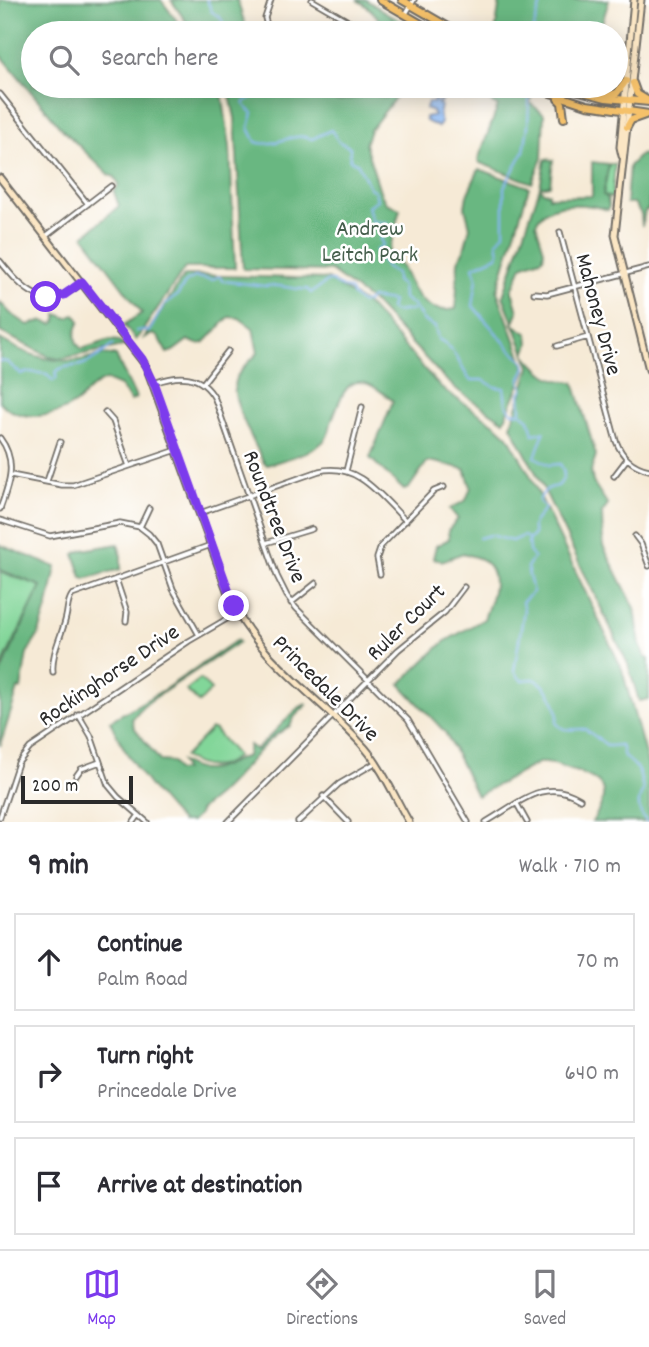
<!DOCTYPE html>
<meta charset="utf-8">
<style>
:root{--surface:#fff;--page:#f2f2f3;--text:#2b2b33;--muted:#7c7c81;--line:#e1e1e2;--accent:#7c3aed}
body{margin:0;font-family:Dekko,sans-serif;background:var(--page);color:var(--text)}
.scale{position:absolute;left:21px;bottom:18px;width:112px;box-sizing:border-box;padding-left:7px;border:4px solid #2b2b2b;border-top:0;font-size:19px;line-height:24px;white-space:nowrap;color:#2b2b2b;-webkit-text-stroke:5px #fff;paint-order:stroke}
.stop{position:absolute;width:21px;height:21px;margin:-16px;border:5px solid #7c3aed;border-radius:50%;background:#fff}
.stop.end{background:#7c3aed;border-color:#fff;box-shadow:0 2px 7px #0008}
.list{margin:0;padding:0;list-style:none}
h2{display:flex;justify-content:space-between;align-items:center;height:91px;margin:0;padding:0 28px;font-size:30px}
h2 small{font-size:23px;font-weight:400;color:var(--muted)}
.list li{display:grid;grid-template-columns:46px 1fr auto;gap:21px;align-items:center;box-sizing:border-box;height:98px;margin:0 14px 14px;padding:0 14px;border:2px solid var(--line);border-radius:0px}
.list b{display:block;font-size:26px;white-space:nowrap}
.list p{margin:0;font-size:23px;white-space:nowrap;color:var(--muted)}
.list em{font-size:23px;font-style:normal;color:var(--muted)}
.icon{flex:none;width:38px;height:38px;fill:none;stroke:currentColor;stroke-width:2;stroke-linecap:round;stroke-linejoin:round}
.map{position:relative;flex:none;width:649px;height:822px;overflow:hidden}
.search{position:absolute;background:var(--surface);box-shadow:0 4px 18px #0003;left:21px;right:21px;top:21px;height:77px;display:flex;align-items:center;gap:18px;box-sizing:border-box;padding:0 24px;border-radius:38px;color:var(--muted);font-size:26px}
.sheet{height:427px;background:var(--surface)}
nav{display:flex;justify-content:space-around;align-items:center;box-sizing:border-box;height:98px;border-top:2px solid var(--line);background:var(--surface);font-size:19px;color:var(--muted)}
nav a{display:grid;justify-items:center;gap:4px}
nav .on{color:var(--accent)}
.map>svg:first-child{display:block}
.green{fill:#82d699;stroke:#568062;stroke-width:2}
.forest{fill:#69b781;stroke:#4a7156;stroke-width:2}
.water{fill:#87b6f2;stroke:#59708e;stroke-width:2}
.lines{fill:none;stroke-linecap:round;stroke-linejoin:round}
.stream{stroke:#87b6f2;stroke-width:2}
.street-casing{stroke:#726e67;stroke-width:7}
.secondary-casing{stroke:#726e67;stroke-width:9}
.primary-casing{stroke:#726e67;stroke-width:10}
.street{stroke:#fff;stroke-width:3.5}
.secondary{stroke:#fbe6c4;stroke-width:5}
.primary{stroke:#f5c16b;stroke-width:6}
.route{stroke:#7c3aed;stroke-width:9}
.labels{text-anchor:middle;stroke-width:5;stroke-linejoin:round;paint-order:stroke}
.park-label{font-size:23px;fill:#455e4c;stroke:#fff}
.street-label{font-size:23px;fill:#2b2b2b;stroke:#fff}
</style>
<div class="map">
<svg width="649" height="822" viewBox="0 0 649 822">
<rect width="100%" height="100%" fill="#fff"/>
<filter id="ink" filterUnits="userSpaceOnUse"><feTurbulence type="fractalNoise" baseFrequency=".0143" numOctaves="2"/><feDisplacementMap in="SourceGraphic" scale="14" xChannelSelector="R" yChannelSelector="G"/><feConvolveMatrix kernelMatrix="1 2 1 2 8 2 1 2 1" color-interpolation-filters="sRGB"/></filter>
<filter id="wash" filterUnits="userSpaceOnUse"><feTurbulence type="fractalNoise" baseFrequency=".00686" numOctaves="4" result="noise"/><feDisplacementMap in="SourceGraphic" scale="28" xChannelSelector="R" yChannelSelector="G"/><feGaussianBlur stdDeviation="1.57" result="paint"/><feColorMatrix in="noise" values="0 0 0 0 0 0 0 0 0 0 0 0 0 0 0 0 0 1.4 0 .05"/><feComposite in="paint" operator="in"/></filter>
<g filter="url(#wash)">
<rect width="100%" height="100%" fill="#f6ead6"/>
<path class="green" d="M390,15L422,33H388Z
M609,164H615L612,198L603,195Z
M0,572L41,586L0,669Z
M200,679L211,690L199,703L186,690Z
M211,729H214L237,756C220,771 202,769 184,757Z"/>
<path class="forest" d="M0,0H161L186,33H33V86H221L230,146L235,268H185L136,340L124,325L142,313L84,236L119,206L114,192L119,185L115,177L109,175L62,129L0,54Z
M171,0H237L248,33H194Z
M357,0H366L392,16L394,33H387C379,18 372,8 357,0Z
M500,0H609L599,33H495Z
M228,86H300L338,101L373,94L386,98L391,86H398L395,98L370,130L365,144L381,194L386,203L400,209L387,259L401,265C413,290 423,316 456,309L458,261L464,250L470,227L465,207L467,195L479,169L529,187L497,291L526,370L504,421L460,392L444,378L375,304L331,271L243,269L235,118Z
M481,86H519L532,93L530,103L544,114L542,158L532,183L480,163L478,160L498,106L493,104Z
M649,154V209L645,211L642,226L641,214L634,203H626L629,166L640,155Z
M545,159L553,160L550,185L540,187L543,192L549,193V197L592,196V162L609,164L603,195L607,197L609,205L608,210C587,203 545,199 536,224L544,250L543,258L522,266L512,290L518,312L513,324L528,334L529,344L525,354C543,374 546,380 574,382L596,455L591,471L593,482L608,505L602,513L603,546L635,608L640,645L645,657L649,659V699L639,701L628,664L536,473L511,426L530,367L503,296L540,187Z
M188,275L328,279L369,306L441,388L496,425L508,436L529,473L622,669L649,769V822H592C612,791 606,780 571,770C560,766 550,762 538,763L477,796L445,732L400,684L444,642L484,619C490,602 503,575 484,561C479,557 469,556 463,553L442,561L433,558L436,546L449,539L448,530L458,519L450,509L466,500L471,487L465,469L434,462H427L409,488L404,490L370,458L393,401C353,367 346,381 331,423C330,427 329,434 326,438C318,452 282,460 267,465L264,463C256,445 227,396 236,378C241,369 251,360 258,353L253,328L239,318L229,317L204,343L197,344L188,340L173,351L167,353L158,337L153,334L144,338L183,277Z
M0,302L10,313L28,325L43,321L53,324L57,321V314L68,318L75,314L80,321C75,331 72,341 82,349L110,340L119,341L124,346L59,359L50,357L0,332Z
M0,339C25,354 49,363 78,360C91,359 104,351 116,356L136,398L131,401L120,386L106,380C92,384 87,394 76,403C54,419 18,422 0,402Z
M118,544L121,555V569L85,579L82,577L74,554L83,550Z
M0,545L56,567L48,606L38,636L27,653L21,689H18L0,746V674L41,586L0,570Z
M237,640L239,642L144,705L132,719L134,727L160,761L172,762L177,771L184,770L181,762C211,779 220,765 247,756L249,745L256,750L298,708L306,704L307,705L295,716L290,726C263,740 244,771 221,792C214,799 206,804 199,811L198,815L191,822H181C151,790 128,761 110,721L165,689Z"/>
<path class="water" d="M438,94L442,99L439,104L441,106L439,115L441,123L438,127L426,121L425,117L434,115L432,111L426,109L428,102L433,103L434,99L438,104L440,99L437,98L436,95Z"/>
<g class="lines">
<path class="stream" d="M207,0L212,12L220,17L229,33
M537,33L533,30L542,0
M254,86L252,97L244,103L246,107L253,113L249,128L256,142C275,149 293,130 312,139L331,130L339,142L350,147V160L358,164L370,188L375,191L377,200L368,206L372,221L387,223L386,232L380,239L383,245L376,250L386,268L396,274V281L402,286L403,298L413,305L424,321L435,327L438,339C455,347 459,365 470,380H483L495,387L504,388L506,404L512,412L521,413L529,419L533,434L544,432L535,457L549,465L560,464C566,472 565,479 558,486C546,488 544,490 539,501L545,508C540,518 529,521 534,534L528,541L529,551L534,558L527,567L533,592L522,602L524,610L514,671L521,680C525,680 529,679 533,679C546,681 563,711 556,722C563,734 574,728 585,729L608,746L621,745L624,757C638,765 641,775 643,791C636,802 638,812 647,822
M136,331L144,330L149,332L164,305L177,296L186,282L195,277L212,280L219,276L223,281L266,286C279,283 293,291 307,289L311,293L328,281H332L335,284L350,290L353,296L361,303L367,302L371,298L392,301L390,309L394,312L413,310
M0,361L7,362L21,374L30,372L47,374L53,381L56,379V372C64,364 73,368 84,364C95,360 103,352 113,345
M521,411L520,394L523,388L520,381L526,367L524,361L511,350L473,306L477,278L473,267L497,256L499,252L497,242L504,233V187L524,151L528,126L529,99
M479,538L490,535L512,541L524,536L529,539"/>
</g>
</g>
<g filter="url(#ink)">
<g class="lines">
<g class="street-casing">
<path id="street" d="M312,0L355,25L364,33
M405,15L414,0
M269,33L265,18L271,0
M0,94L88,204
M560,232L616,441C622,457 632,466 649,470
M46,236L111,186
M0,261C24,291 44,313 81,284
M534,293L547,294L649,267
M557,346L588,337
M154,383C179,374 201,373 215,399L277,576L287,596L296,608L408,720L468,822
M203,383L228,351
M105,412L113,421L129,466
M0,438C18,462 9,484 0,509
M346,471L362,407
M11,475L62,485H73L177,450
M614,476L627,459
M47,481L60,442
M200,513L319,471C358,462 381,496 406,521
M0,520L50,536L120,523L140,527L149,534L157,544L173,589L199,635
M140,527L149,508
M635,536L641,544L649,566
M266,543L312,529
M380,574L377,558L381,546L434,491L444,487
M116,579L127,612L126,621
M291,603L316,583
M53,672C51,653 62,636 66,617C68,609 67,602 72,595L211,545
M78,714L91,736L108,785L118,797L147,822
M76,776L81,769L100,762
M323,796L348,822
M517,804L527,822
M0,817L18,763L30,748L189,641L237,613
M134,822L139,815
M228,822L398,650L445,612L464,587
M298,822L339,784L375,763
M486,822C518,804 544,776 580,799"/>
</g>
<g class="secondary-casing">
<path id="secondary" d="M641,0L615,235L649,370
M622,156L620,147L634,0
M0,178L146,366L229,596C256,659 321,698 365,748C383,769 395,798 409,822"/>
</g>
<g class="primary-casing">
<path id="primary" d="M380,0L437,33
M402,0L459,33
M633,83L637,94L647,100
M529,86L587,105L649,114
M560,86L606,98L649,102
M606,96L617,93L626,81
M558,99L562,103L564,118
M627,127L631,120L645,115"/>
</g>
<use href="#street" class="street"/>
<use href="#secondary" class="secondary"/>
<use href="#primary" class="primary"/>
</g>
</g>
<g class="lines" filter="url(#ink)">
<path class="route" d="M46,297L64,295L82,282L142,359L154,383L234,606"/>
</g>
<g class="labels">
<g class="park-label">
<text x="370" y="235">Andrew<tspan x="370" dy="26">Leitch Park</tspan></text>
</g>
<g class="street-label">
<text transform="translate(600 314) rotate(75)" y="8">Mahoney Drive</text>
<text transform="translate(276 516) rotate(69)" y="8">Roundtree Drive</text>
<text transform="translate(405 621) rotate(-44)" y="8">Ruler Court</text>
<text transform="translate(108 674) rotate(-34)" y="8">Rockinghorse Drive</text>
<text transform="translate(327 687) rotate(45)" y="8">Princedale Drive</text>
</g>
</g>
</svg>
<div class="scale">200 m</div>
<div class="stop" style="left:46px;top:297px"></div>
<div class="stop end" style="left:234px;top:606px"></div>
<div class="search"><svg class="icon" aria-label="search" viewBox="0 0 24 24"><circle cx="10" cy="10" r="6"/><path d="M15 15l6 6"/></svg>Search here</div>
</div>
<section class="sheet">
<h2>9 min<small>Walk · 710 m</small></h2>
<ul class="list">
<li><svg class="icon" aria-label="ahead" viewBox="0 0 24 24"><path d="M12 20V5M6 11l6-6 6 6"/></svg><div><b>Continue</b><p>Palm Road</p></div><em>70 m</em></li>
<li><svg class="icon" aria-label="right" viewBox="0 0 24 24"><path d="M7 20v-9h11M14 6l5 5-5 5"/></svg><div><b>Turn right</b><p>Princedale Drive</p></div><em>640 m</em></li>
<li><svg class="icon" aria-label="arrive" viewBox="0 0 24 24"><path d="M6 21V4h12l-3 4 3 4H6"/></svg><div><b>Arrive at destination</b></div></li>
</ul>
</section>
<nav>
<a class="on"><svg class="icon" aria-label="map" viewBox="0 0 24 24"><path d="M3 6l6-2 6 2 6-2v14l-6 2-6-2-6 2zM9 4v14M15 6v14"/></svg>Map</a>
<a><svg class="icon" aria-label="directions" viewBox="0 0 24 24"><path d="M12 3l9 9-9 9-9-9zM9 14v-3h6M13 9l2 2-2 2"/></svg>Directions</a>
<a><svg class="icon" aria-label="saved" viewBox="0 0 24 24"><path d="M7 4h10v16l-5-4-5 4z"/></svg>Saved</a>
</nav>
